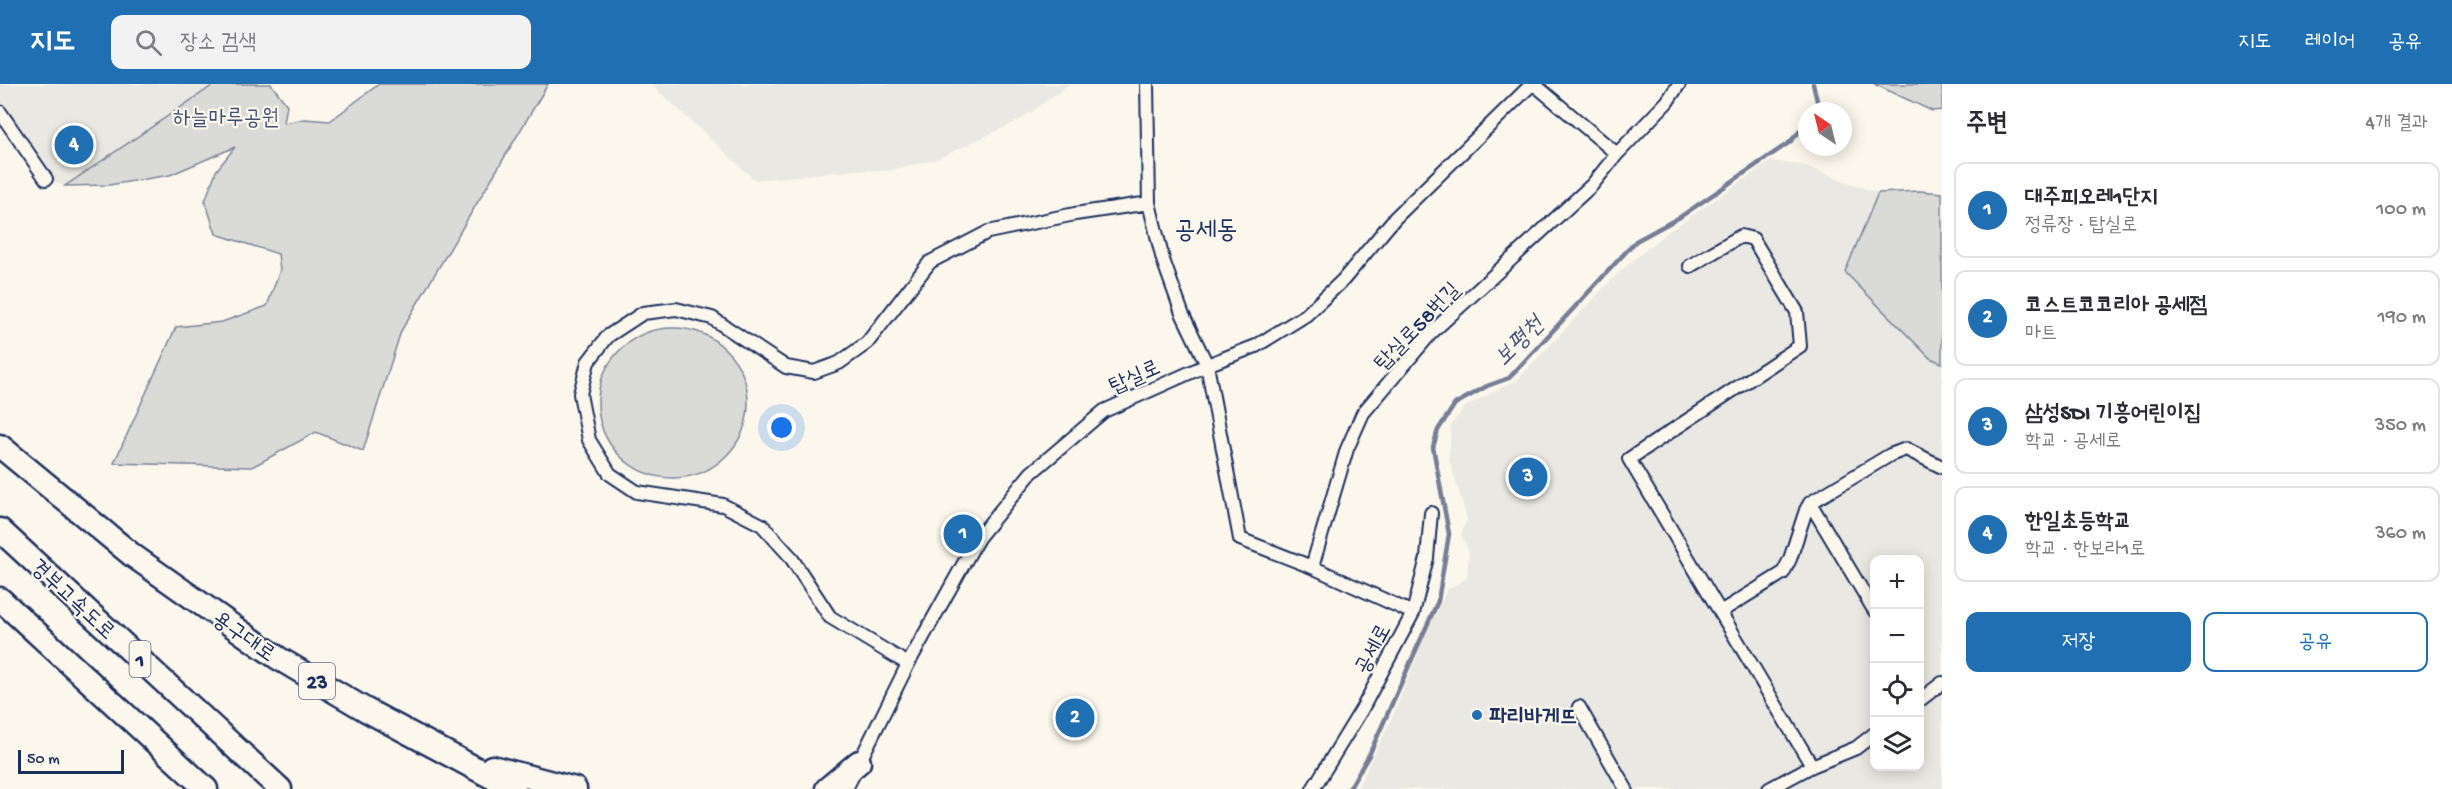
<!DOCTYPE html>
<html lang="ko">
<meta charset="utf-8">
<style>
:root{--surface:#fff;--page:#f2f2f3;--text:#2b2b33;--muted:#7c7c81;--line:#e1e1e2;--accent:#1f6fb2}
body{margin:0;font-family:"Gochi Hand","Poor Story",sans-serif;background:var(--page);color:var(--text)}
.controls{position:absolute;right:18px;bottom:18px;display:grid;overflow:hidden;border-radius:12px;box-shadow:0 3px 15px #0003}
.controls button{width:54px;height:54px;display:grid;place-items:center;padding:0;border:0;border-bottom:2px solid var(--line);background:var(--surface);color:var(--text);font:30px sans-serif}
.compass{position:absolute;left:1798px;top:18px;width:54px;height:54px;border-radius:50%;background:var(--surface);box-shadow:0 3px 15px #0003;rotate:325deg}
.scale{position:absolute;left:18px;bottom:15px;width:106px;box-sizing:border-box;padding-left:6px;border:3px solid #1b2f5e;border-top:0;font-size:16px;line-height:21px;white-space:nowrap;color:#1b2f5e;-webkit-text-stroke:4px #fbf7ec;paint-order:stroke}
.you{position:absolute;left:782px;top:344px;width:21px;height:21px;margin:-15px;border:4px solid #fff;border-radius:50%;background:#1a73e8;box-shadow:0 0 0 9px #1a73e833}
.badge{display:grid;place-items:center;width:39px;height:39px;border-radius:50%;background:var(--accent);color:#fff;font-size:20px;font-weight:700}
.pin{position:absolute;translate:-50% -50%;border:3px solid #fff;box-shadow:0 2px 6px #0006}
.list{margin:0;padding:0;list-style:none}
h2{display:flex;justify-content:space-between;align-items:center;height:78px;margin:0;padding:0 24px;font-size:26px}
h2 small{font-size:20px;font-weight:400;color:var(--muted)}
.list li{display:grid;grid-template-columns:39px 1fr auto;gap:18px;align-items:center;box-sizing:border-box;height:96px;margin:0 12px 12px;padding:0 12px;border:2px solid var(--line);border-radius:12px}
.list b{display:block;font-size:22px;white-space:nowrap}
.list p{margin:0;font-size:20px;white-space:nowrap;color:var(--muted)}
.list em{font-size:20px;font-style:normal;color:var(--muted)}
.actions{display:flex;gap:12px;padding:18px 24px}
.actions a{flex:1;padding:14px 0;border:2px solid var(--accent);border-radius:12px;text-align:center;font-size:21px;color:var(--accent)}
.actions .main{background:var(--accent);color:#fff}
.icon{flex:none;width:33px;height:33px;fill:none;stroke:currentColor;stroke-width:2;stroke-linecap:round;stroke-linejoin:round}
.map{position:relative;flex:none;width:1942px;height:705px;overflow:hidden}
header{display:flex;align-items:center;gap:36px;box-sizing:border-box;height:84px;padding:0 30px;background:var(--accent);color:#fff}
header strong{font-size:28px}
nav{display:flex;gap:33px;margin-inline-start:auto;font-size:21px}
.search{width:420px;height:54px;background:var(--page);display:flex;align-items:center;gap:15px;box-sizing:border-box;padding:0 21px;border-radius:12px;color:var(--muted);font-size:22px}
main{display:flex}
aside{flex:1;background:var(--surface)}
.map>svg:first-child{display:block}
.built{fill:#eae8e2;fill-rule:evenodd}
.green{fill:#dadad7;stroke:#7a849a;stroke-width:1.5}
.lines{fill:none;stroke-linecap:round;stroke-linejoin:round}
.stream{stroke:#747e96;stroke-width:4.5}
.street-casing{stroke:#1b2f5e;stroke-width:16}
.highway-casing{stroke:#1b2f5e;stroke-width:27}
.street{stroke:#fbf7ec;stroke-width:12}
.highway{stroke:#fbf7ec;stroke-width:22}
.poi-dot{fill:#1f6fb2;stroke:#fbf7ec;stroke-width:2}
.labels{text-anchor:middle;stroke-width:4.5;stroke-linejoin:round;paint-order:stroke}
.shield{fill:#fbf7ec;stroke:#5e6b89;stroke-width:1.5}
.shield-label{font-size:21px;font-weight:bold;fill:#1b2f5e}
.park-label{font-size:22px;fill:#415176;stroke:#fbf7ec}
.street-label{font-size:22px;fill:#1b2f5e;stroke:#fbf7ec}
.poi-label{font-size:22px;font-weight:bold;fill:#1b2f5e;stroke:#fbf7ec;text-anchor:start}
.water-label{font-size:24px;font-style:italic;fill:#47577a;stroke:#fbf7ec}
.quarter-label{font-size:26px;fill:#1b2f5e;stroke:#fbf7ec}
</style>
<header>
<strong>지도</strong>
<div class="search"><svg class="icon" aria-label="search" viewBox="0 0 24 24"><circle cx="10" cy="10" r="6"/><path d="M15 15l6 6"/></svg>장소 검색</div>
<nav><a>지도</a><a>레이어</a><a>공유</a></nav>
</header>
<main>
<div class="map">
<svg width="1942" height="705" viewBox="0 0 1942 705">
<rect width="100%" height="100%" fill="#fbf7ec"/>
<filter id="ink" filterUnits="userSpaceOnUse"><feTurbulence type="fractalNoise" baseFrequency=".0167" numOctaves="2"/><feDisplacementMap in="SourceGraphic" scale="12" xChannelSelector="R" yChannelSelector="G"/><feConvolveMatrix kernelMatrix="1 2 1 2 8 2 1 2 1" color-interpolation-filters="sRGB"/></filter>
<g filter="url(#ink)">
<path class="built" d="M0,0H215L65,102L46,95L0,28Z
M651,0H1070L1020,36L937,75L887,87L858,86L755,96Z
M1771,77L1802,81L1878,109L1845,188L1930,274L1942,279V705H1357L1393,632L1424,555L1447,506L1467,494L1469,468L1461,451L1467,435L1449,375L1451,341L1465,323L1518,295L1618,189L1661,153ZM1874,476H1920V682H1874Z"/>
<path class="green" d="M215,0H271L287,21L284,39L304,35L330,37L379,0H548L401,247L363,367L316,348L252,383L114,379L176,243L222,238L267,222L280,186L278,170L216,150L205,117L216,87L235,63L170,91L109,101L65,102Z
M1874,0H1942V26L1932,27Z
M1920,107L1942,109V279L1930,274L1845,188L1878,109Z
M598 319a75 75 0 1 1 150 0a75 75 0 1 1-150 0Z"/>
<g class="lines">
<path class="stream" d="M1813,0L1819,25L1817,27
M1349,705L1369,671L1438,517L1449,450L1433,363L1438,346L1455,320L1487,302L1509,294L1636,157L1680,133L1790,58L1807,39"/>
<g class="street-casing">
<path id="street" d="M1147,0L1149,119L1163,176L1182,229L1207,281L1240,455L1312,483L1413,529
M1534,0L1617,70L1667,18L1679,0
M0,28L46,95
M1690,182L1741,152L1753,155L1797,228L1800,262L1629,375L1812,682
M1810,419L1874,526
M1312,483L1347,365L1363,329L1431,249L1592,101L1617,70
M1720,528L1783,489L1790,475L1806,426L1810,419L1890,371L1906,365L1942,383
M908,580L830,533L790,472L762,441L723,421L637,408L610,390L589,356L580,310L588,278L608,252L643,229L676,225L712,234L786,283L814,288L839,279L867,259L930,178L988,148L1075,130L1149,119
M1920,616L1942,599
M1579,623L1626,705
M846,705L908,580L978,454L1031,389L1104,327L1207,281L1256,262L1306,231L1343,196L1395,134L1532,0
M1313,705L1362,625L1413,529L1427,474L1431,429
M1769,705L1812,682L1856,664L1874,650"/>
</g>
<g class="highway-casing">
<path id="highway" d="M0,362L132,471L278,574L366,626L514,705
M0,446L280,705
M0,515L206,705
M492,683L575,705
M827,705L859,678"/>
</g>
<use href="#street" class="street"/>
<use href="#highway" class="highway"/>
</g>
</g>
<circle class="poi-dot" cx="1477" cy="631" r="6"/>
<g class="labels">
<g class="shield">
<rect x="129.5" y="557" width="21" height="36" rx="4.5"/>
<rect x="299" y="579" width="36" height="36" rx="4.5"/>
</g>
<g class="shield-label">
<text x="140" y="582">1</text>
<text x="317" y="604">23</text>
</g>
<g class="park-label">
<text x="226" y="40">하늘마루공원</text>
</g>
<g class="street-label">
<text transform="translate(1416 241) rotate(-46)" y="8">탑실로58번길</text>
<text transform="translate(1134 291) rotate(-24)" y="8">탑실로</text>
<text transform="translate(74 514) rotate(43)" y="8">경부고속도로</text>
<text transform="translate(245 551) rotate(35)" y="8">용구대로</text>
<text transform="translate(1371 564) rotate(-62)" y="8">공세로</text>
</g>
<g class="poi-label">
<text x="1489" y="639">파리바게뜨</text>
</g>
<g class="water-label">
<text transform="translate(1518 256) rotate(-45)" y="8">보평천</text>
</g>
<g class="quarter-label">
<text x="1206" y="153">공세동</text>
</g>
</g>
</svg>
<div class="controls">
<button>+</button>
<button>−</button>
<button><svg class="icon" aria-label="locate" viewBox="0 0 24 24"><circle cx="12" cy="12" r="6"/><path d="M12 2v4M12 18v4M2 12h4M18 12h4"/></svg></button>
<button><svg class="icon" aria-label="layers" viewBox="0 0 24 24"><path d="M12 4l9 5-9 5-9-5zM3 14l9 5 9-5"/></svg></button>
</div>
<svg class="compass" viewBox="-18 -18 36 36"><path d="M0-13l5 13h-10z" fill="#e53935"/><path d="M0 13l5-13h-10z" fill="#7c7c81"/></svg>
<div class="scale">50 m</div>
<div class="you"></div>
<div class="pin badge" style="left:963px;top:450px">1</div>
<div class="pin badge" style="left:1075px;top:634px">2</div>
<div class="pin badge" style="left:1528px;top:393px">3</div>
<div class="pin badge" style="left:74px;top:61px">4</div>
</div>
<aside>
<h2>주변<small>4개 결과</small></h2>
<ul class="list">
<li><span class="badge">1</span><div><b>대주피오레1단지</b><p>정류장 · 탑실로</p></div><em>100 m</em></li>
<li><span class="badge">2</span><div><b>코스트코코리아 공세점</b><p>마트</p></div><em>190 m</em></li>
<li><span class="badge">3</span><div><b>삼성SDI 기흥어린이집</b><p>학교 · 공세로</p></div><em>350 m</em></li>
<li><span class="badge">4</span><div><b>한일초등학교</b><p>학교 · 한보라1로</p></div><em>360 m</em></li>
</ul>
<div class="actions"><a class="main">저장</a><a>공유</a></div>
</aside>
</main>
